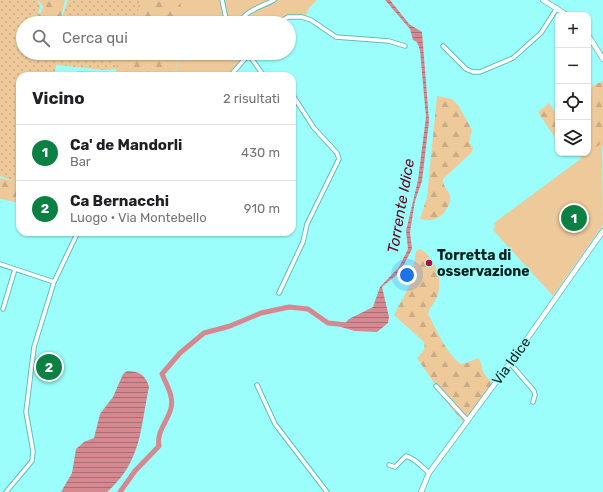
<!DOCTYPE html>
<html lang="it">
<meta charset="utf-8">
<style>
:root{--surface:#fff;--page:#f2f2f2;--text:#202124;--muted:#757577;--line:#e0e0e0;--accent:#0b8043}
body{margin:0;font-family:Rubik,sans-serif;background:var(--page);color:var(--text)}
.controls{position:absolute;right:12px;top:12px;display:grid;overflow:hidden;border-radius:8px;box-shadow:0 1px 3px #0004}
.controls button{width:36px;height:36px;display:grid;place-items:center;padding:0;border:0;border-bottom:1px solid var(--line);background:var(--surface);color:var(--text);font:20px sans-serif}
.you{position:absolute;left:407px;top:275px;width:14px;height:14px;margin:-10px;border:3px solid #fff;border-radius:50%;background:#1a73e8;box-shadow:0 0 0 6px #1a73e833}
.badge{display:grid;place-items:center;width:26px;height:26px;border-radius:50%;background:var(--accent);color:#fff;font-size:13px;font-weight:700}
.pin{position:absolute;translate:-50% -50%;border:2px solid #fff;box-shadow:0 1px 4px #0006}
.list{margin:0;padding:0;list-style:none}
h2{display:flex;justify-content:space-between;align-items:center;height:52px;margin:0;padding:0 16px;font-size:17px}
h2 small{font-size:13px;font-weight:400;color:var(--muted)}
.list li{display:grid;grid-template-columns:26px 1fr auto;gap:12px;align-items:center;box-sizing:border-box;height:56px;padding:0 16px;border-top:1px solid var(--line)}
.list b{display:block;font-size:15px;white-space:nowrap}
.list p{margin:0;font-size:13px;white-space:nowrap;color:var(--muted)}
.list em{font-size:13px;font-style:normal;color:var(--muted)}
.icon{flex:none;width:22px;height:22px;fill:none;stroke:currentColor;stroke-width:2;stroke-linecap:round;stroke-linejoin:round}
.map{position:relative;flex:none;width:603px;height:492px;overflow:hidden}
.search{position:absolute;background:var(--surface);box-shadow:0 1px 3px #0004;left:16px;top:16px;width:280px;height:44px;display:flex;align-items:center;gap:10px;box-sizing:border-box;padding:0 14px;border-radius:22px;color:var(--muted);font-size:15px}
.panel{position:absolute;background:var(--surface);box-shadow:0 1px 3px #0004;left:16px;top:72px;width:280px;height:164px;border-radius:12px}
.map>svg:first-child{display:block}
.grass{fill:url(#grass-dots)}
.forest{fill:url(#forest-firs)}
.green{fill:#eec99a}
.water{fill:url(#water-rules)}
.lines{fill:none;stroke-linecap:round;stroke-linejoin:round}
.river{stroke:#d58890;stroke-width:5}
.minor-casing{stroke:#5cbfbc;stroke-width:5.5}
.major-casing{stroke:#5cbfbc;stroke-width:6}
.minor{stroke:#fff;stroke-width:3.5}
.major{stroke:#fff;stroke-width:4.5}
.poi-dot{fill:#aa143f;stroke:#9bfefa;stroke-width:1.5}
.labels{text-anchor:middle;stroke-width:3;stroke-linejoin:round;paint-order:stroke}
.poi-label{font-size:14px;font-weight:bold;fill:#001e1e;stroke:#9bfefa;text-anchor:start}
.street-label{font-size:14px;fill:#001e1e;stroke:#9bfefa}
.water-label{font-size:15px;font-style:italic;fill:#660622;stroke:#9bfefa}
</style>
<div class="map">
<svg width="603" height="492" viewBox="0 0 603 492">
<defs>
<pattern id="grass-dots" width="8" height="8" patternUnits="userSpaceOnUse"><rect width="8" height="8" fill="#eec99a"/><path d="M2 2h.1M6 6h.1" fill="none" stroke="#caac84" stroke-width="1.8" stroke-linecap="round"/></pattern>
<pattern id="forest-firs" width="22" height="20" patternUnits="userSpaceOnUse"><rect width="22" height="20" fill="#eec99a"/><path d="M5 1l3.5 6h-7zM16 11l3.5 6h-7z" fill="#caac84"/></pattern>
<pattern id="water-rules" width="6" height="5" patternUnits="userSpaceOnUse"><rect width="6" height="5" fill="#d58890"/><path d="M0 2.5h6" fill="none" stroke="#aa6f75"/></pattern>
</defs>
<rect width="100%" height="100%" fill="#9bfefa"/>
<path class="grass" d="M0,0H38L40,6L38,15L23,23V53H177L134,67L104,70L56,65L55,72L47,76H20V179L13,181L0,176Z
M68,0H158L181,3V23H60Z"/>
<path class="forest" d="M38,0H65L60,23H30L41,12L43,6Z
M139,0H158L181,4L179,23H137Z
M118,53H177L176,73H201L208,76H74L73,73L78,71L116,72Z
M603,81V146L584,160L576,153H588V92L592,89V86Z
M437,96L452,99L458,105L472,130L469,142L473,148L471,153L443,179C443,188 448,189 450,196C451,201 449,205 447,208C441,219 432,222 420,219L427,197Z
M549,103L556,113H558V147L554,136L538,112Z
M0,178L12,181L20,178V203L0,199Z
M420,249C437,259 443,280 437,297C434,303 430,307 428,314C437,331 445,351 460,364L466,363L478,358C482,363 481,366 483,371C485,376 490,381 494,384L465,424L437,391V387L417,358C422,353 426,349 424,342L394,315L411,283L416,251Z"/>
<path class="green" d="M158,0H317L309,8L306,15L290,18L281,23H179L181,4Z
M177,53H255L245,59L231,76L176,73Z
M602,143L603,225L553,296L493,230L495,226L494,223Z"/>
<path class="water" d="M385,0H390L409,24L422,32L429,121L422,181L415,201L410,232L412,249L400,272L382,287L389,317L388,323L377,332L355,331L341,327L349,319L373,307L380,287L399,267L408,249L406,231L418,180L426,117L420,50L417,42L413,40L410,29Z
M127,371C139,371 146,375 149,387C140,429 142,461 107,492H61L72,473L76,449L84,442L94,438L100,414L113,397L123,374Z"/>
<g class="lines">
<path class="river" d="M120,492L135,471L159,446C156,432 168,421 171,408C174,396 166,384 162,374L180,353L204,333L230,326L261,313L289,307L308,309L328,323L348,325"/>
<g class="minor-casing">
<path id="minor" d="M222,0L227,23
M240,23C244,11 263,6 274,0
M278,23L288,17H302L311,20L336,37L389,41L405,46
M443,46L466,69L473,72H480L513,58L541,33L557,8
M241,53L249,55
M249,55L264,76
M230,76L250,53
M0,264L54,282
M279,293L303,242L307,224L339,159L337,153L314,128L292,94
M3,309L15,269
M510,363L534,391L535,395L533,402
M257,385L275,424L327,492
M436,386L468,421
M389,465L395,467L406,456C416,459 421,466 429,473
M6,492L32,461L33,451L26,412L34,347L54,282L78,232"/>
</g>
<g class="major-casing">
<path id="major" d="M543,0L567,15
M588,35L603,59
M421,492L429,473L510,363L603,231"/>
</g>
<use href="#minor" class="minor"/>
<use href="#major" class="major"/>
</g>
<circle class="poi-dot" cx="429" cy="263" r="4"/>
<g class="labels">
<g class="poi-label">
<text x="437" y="260">Torretta di<tspan x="437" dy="16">osservazione</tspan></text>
</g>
<g class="street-label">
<text transform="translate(511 361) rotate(-54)" y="5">Via Idice</text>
</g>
<g class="water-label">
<text transform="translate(401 206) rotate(-80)" y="5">Torrente Idice</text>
</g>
</g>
</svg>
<div class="controls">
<button>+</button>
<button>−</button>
<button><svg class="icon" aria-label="locate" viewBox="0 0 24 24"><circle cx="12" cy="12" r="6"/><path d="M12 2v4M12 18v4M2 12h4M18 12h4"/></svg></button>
<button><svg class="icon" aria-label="layers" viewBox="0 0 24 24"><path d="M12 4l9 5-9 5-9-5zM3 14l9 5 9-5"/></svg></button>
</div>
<div class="you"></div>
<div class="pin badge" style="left:574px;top:218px">1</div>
<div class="pin badge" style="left:49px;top:367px">2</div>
<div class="search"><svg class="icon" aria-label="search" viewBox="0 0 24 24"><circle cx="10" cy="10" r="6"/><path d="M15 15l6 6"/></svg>Cerca qui</div>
<section class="panel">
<h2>Vicino<small>2 risultati</small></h2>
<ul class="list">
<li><span class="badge">1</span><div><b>Ca' de Mandorli</b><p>Bar</p></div><em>430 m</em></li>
<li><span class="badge">2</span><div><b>Ca Bernacchi</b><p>Luogo · Via Montebello</p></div><em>910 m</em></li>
</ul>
</section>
</div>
